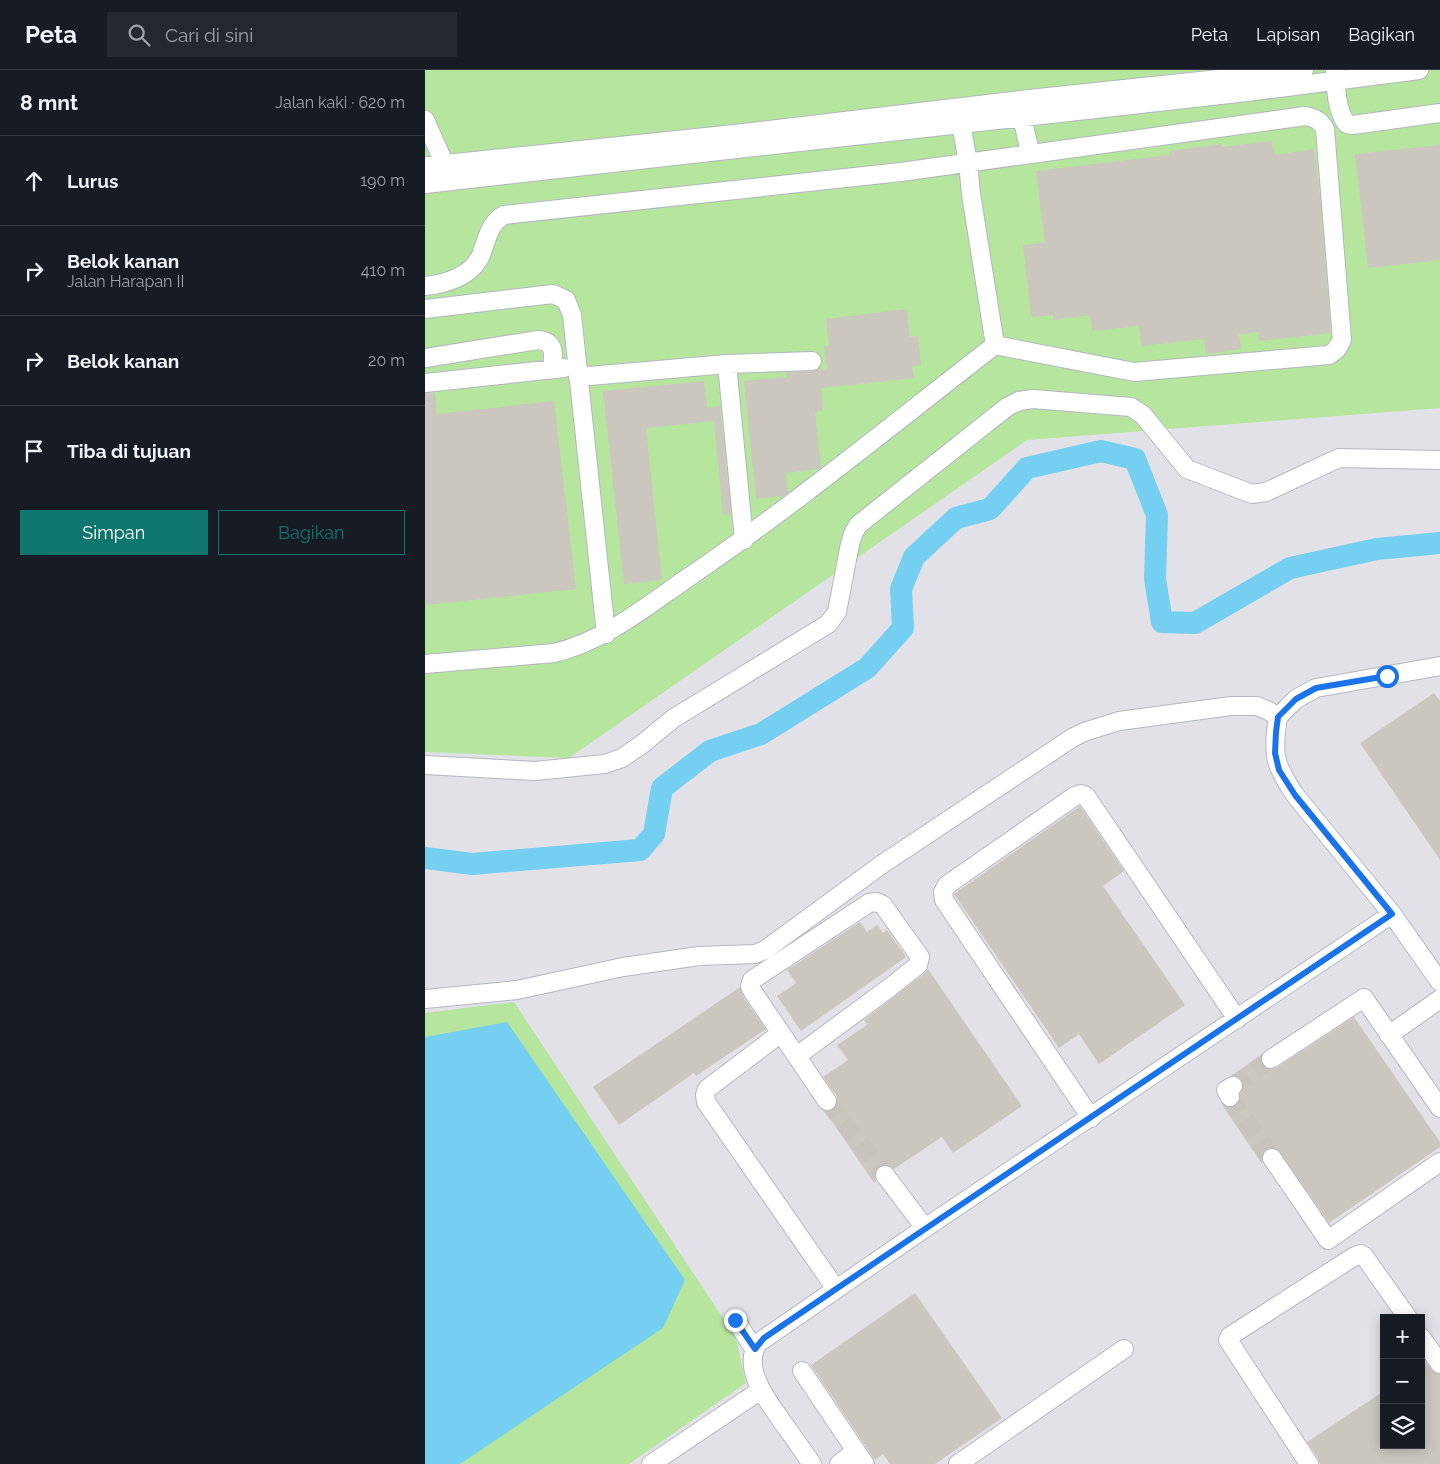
<!DOCTYPE html>
<html lang="id">
<meta charset="utf-8">
<style>
:root{--surface:#171b24;--page:#242831;--text:#f1f3f6;--muted:#9ea1a6;--line:#363941;--accent:#0f766e}
body{margin:0;font-family:Raleway,sans-serif;background:var(--page);color:var(--text)}
.controls{position:absolute;right:15px;bottom:15px;display:grid;overflow:hidden;border-radius:0px;box-shadow:0 2px 12px #0003}
.controls button{width:45px;height:45px;display:grid;place-items:center;padding:0;border:0;border-bottom:1px solid var(--line);background:var(--surface);color:var(--text);font:25px sans-serif}
.stop{position:absolute;width:15px;height:15px;margin:-11px;border:4px solid #1a73e8;border-radius:50%;background:#fff}
.stop.end{background:#1a73e8;border-color:#fff;box-shadow:0 1px 5px #0008}
.list{margin:0;padding:0;list-style:none}
h2{display:flex;justify-content:space-between;align-items:center;height:65px;margin:0;padding:0 20px;font-size:21px}
h2 small{font-size:16px;font-weight:400;color:var(--muted)}
.list li{display:grid;grid-template-columns:32px 1fr auto;gap:15px;align-items:center;box-sizing:border-box;height:90px;padding:0 20px;border-top:1px solid var(--line)}
.list b{display:block;font-size:19px;white-space:nowrap}
.list p{margin:0;font-size:16px;white-space:nowrap;color:var(--muted)}
.list em{font-size:16px;font-style:normal;color:var(--muted)}
.actions{display:flex;gap:10px;padding:15px 20px}
.actions a{flex:1;padding:11px 0;border:1px solid var(--accent);border-radius:0px;text-align:center;font-size:18px;color:var(--accent)}
.actions .main{background:var(--accent);color:#fff}
.icon{flex:none;width:28px;height:28px;fill:none;stroke:currentColor;stroke-width:2;stroke-linecap:round;stroke-linejoin:round}
.map{position:relative;flex:none;width:1015px;height:1394px;overflow:hidden}
header{display:flex;align-items:center;gap:30px;box-sizing:border-box;height:70px;padding:0 25px;background:var(--surface);border-bottom:1px solid var(--line)}
header strong{font-size:24px}
nav{display:flex;gap:28px;margin-inline-start:auto;font-size:18px}
.search{width:350px;height:45px;background:var(--page);display:flex;align-items:center;gap:12px;box-sizing:border-box;padding:0 18px;border-radius:0px;color:var(--muted);font-size:19px}
main{display:flex}
aside{flex:1;background:var(--surface)}
.map>svg:first-child{display:block}
.industrial{fill:#e3e1e8;fill-rule:evenodd}
.green{fill:#b6e59e}
.water{fill:#75cff0}
.lines{fill:none;stroke-linecap:round;stroke-linejoin:round}
.river{stroke:#75cff0;stroke-width:22}
.building{fill:#cbc7bf}
.minor-tunnel{stroke:#c8c4bd;stroke-width:18;stroke-dasharray:18 9;stroke-linecap:butt}
.minor-casing{stroke:#b4b7c1;stroke-width:20}
.minor{stroke:#fff;stroke-width:18}
.route{stroke:#1a73e8;stroke-width:6}
</style>
<header>
<strong>Peta</strong>
<div class="search"><svg class="icon" aria-label="search" viewBox="0 0 24 24"><circle cx="10" cy="10" r="6"/><path d="M15 15l6 6"/></svg>Cari di sini</div>
<nav><a>Peta</a><a>Lapisan</a><a>Bagikan</a></nav>
</header>
<main>
<aside>
<h2>8 mnt<small>Jalan kaki · 620 m</small></h2>
<ul class="list">
<li><svg class="icon" aria-label="ahead" viewBox="0 0 24 24"><path d="M12 20V5M6 11l6-6 6 6"/></svg><div><b>Lurus</b></div><em>190 m</em></li>
<li><svg class="icon" aria-label="right" viewBox="0 0 24 24"><path d="M7 20v-9h11M14 6l5 5-5 5"/></svg><div><b>Belok kanan</b><p>Jalan Harapan II</p></div><em>410 m</em></li>
<li><svg class="icon" aria-label="right" viewBox="0 0 24 24"><path d="M7 20v-9h11M14 6l5 5-5 5"/></svg><div><b>Belok kanan</b></div><em>20 m</em></li>
<li><svg class="icon" aria-label="arrive" viewBox="0 0 24 24"><path d="M6 21V4h12l-3 4 3 4H6"/></svg><div><b>Tiba di tujuan</b></div></li>
</ul>
<div class="actions"><a class="main">Simpan</a><a>Bagikan</a></div>
</aside>
<div class="map">
<svg width="1015" height="1394" viewBox="0 0 1015 1394">
<rect width="100%" height="100%" fill="#efe9e1"/>
<path class="industrial" d="M0,0H1015V1394H0ZM959,1248H996V1375H959Z"/>
<path class="green" d="M0,0H1015V338L602,370L144,688L0,682Z
M89,932L311,1268L321,1313L204,1394H0V943Z"/>
<path class="water" d="M82,952L260,1210L238,1258L35,1394H0V967Z"/>
<g class="lines">
<path class="river" d="M0,788L47,794L215,780L229,764L237,718L285,681L336,664L442,598L478,558L476,519L489,487L531,448L565,439L602,398L676,381L710,389L732,445L730,509L737,552L770,553L865,498L952,479L1015,473"/>
</g>
<path class="building" d="M847,71L850,85L889,79L895,129L906,263L834,271L833,262L814,264L816,279L781,284L779,269L716,276L714,256L667,261L665,245L628,250V245L606,247L598,175L620,173L611,101L744,85V81L797,74V77Z
M1015,75V190L943,198L930,84Z
M482,239L485,267L493,266L496,295L487,296L489,308L396,318L398,341L390,342L396,398L393,399L361,403L363,423L358,426L331,429L319,311L361,307V303L402,299L399,276L404,275L401,249Z
M279,311L282,338L295,336L306,444L298,445L289,351L221,358L237,510L199,514L178,321Z
M0,323H10L12,344L129,331L151,519L0,535Z
M1009,623L1015,631V790L935,673Z
M655,736L699,801L678,816L760,935L674,994L654,964L634,978L529,824Z
M435,852L442,862L452,855L458,863L462,860L481,887L376,961L352,926L371,913L362,900Z
M503,899L597,1036L528,1083L517,1067L469,1099L464,1095L454,1096L450,1101L451,1111L449,1113L400,1041L408,1039L413,1031L411,1025L398,1007L423,990L412,975L442,955L439,950L500,903Z
M315,917L319,928L341,959L271,1006L269,1003L194,1055L168,1017Z
M929,947L1015,1072V1077L904,1153L855,1082L847,1077L841,1080L837,1084V1094L796,1033L805,1038L814,1033L815,1024L819,1017L817,1011L813,1007L806,1006L836,985L837,994L841,998L846,1000L851,998Z
M490,1223L577,1348L510,1394H465L458,1384L450,1390L386,1295Z
M1001,1293L1007,1300L1015,1304V1394H895L893,1388L882,1372L959,1321V1375H996V1296Z"/>
<g class="lines">
<path class="minor-tunnel" d="M808,1016L846,989
M805,1027L847,1088
M402,1031L460,1105"/>
<g class="minor-casing">
<path id="minor" d="M910,1C910,15 912,43 922,54L928,55L1015,43
M595,37L605,83
M0,50L19,93L21,104
M0,96L310,64L595,30L879,0
M0,114L822,22L994,0
M0,216C21,214 47,206 56,185C62,170 64,153 79,145L476,102L880,46C890,48 895,50 900,59L917,270L911,280L904,285L709,302L570,275
M0,239L128,224L141,230L147,245L181,564
M0,288L113,270C132,272 128,285 127,299
M302,294L387,291
M153,307L302,294L319,470
M0,313L139,298
M0,594L129,583C179,571 219,538 261,509C367,437 468,354 570,275L546,124L543,93L536,53
M853,647L871,629L891,618L1015,596
M0,695L110,701L180,694L197,688L216,675L249,648L403,554L412,542L425,474L428,464L433,455L582,337L594,331L608,329L706,337L718,345L762,399L827,424L841,422L914,388L1015,390
M0,929L92,920L198,897L274,886L330,884L340,880L456,795L647,668L659,662L694,651L806,636H832L844,641L853,647C847,684 849,694 870,725L967,844L1015,912
M356,965L352,966L282,1019L280,1025L281,1032L411,1219
M964,965L1015,929
M372,986L464,918L493,895L495,887L458,835L451,832L444,833L327,910L325,916L328,922L402,1031
M846,989L939,928L1015,1038
M805,1027L801,1020L808,1016
M666,1048L519,830L518,822L522,815L650,726L656,724L661,726L812,949
M847,1088L903,1170L1015,1092
M460,1105L500,1158
M310,1249L329,1279
M996,1267L1015,1294
M377,1301L431,1381
M226,1394L336,1320
M387,1394C377,1380 368,1366 358,1353C344,1332 316,1299 333,1273L500,1158L967,844
M414,1394L431,1381L440,1394
M533,1394L699,1279
M884,1394L805,1273L803,1270L805,1266L930,1186L936,1184L939,1186L983,1248"/>
</g>
<use href="#minor" class="minor"/>
</g>
<g class="lines">
<path class="route" d="M310,1250L330,1279L339,1268L411,1219L967,844L870,725L854,700L850,683L851,662L853,647L871,629L891,618L962,606"/>
</g>
</svg>
<div class="controls">
<button>+</button>
<button>−</button>
<button><svg class="icon" aria-label="layers" viewBox="0 0 24 24"><path d="M12 4l9 5-9 5-9-5zM3 14l9 5 9-5"/></svg></button>
</div>
<div class="stop" style="left:962px;top:606px"></div>
<div class="stop end" style="left:310px;top:1250px"></div>
</div>
</main>
